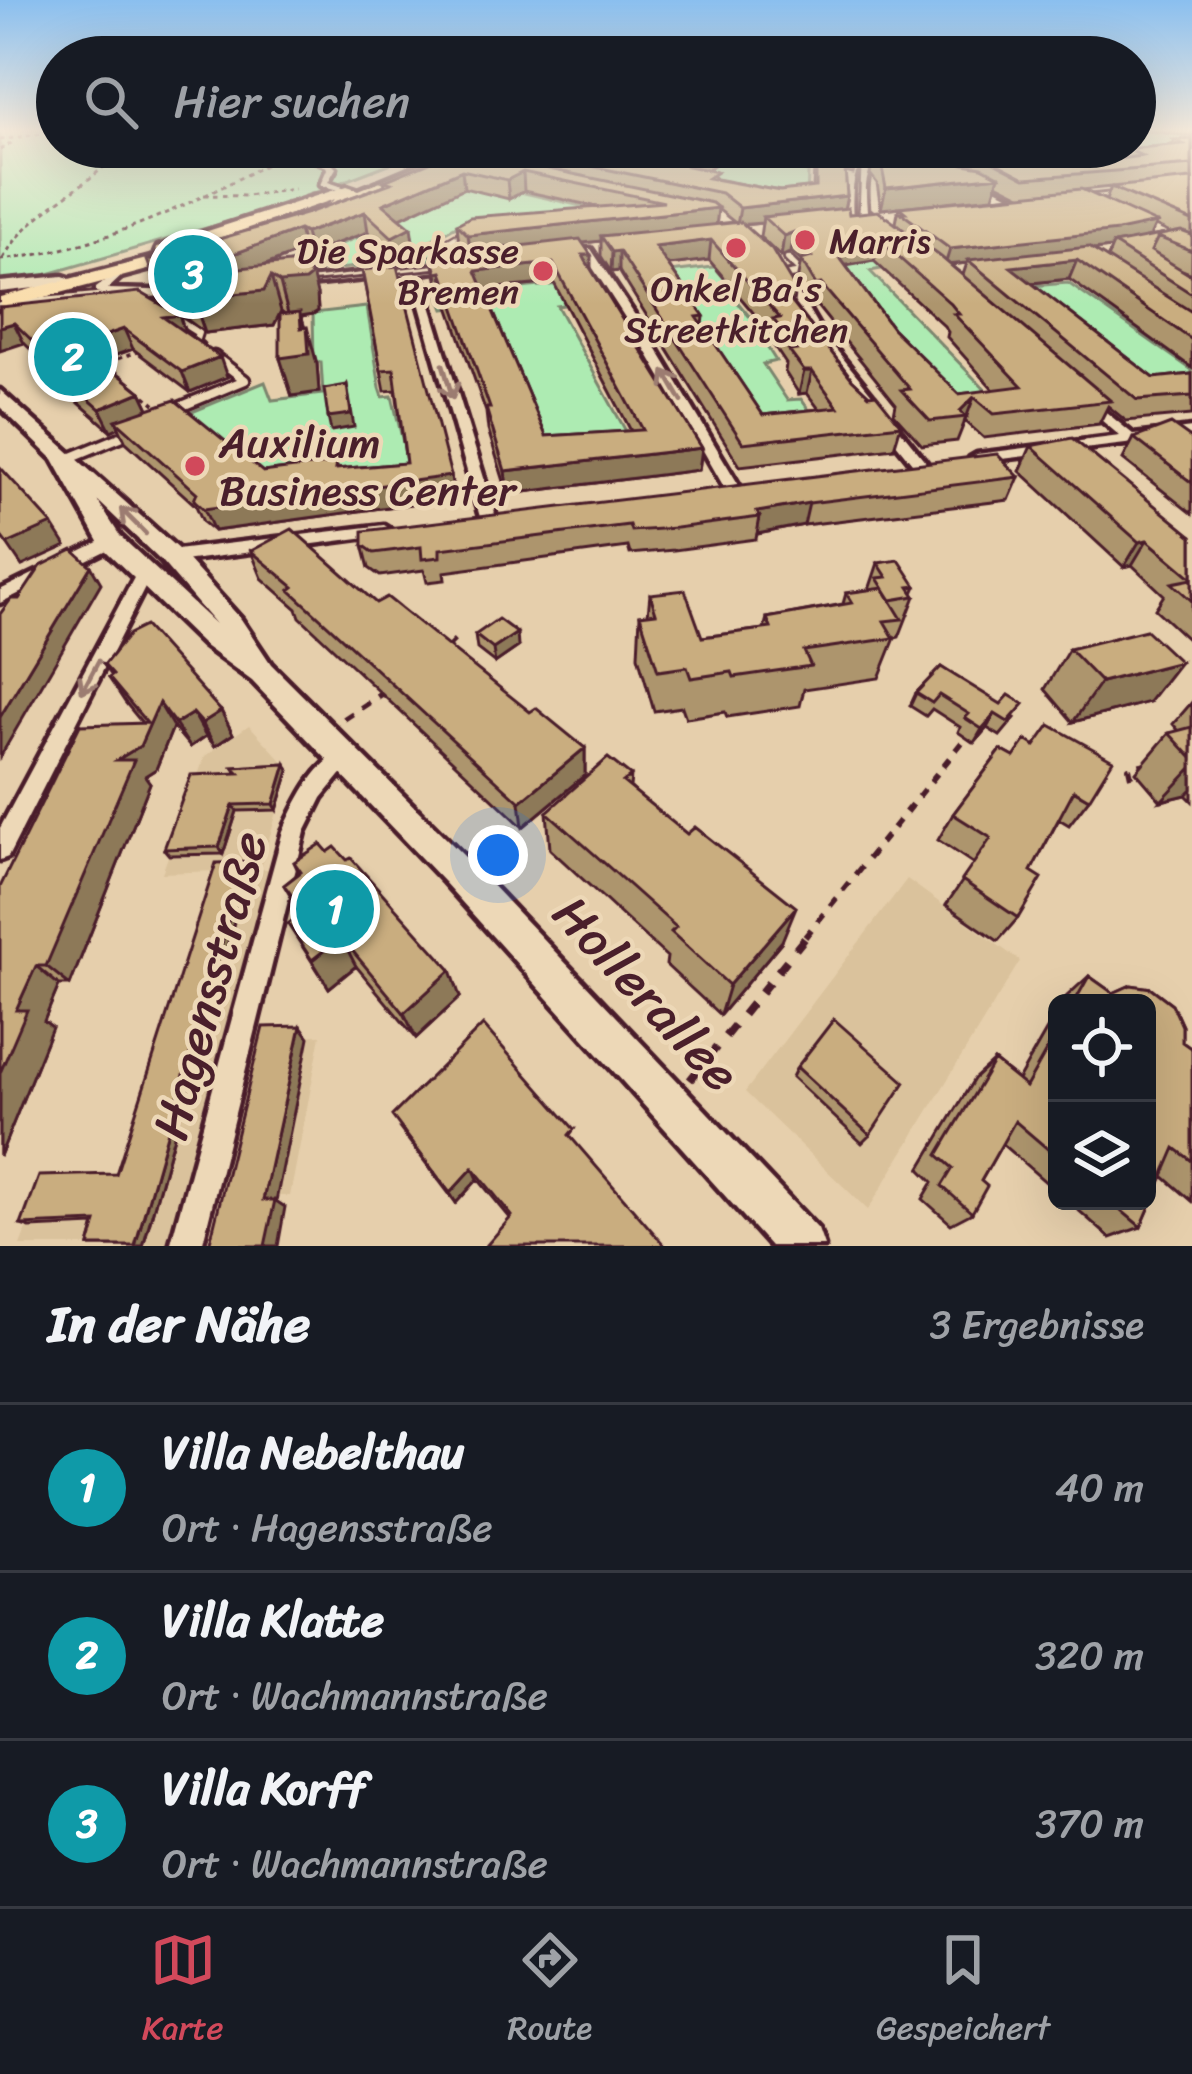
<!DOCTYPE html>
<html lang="de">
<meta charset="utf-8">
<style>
:root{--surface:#171b24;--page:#242831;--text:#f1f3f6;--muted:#9ea1a6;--line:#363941;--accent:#d1495b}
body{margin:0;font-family:Sriracha,sans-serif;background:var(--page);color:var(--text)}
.controls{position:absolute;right:36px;bottom:36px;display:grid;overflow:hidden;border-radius:18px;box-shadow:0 12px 48px #0002}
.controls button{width:108px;height:108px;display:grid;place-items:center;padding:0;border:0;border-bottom:3px solid var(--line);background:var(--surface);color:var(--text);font:60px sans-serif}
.you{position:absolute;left:498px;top:855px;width:42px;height:42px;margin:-30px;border:9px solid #fff;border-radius:50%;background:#1a73e8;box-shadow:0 0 0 18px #1a73e833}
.badge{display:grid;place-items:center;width:78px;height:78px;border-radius:50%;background:var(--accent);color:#fff;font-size:39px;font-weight:700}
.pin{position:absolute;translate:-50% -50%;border:6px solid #fff;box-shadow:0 3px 12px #0006}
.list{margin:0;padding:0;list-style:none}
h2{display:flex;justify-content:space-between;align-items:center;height:156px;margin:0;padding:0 48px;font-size:51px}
h2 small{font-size:39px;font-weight:400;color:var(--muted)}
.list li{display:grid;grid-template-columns:78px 1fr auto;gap:36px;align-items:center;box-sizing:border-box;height:168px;padding:0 48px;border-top:3px solid var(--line)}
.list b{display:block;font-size:45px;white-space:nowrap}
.list p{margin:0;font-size:39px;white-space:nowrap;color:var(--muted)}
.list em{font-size:39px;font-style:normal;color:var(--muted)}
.icon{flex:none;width:66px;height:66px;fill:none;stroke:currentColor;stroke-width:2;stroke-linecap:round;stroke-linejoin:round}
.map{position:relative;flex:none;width:1192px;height:1246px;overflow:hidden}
.search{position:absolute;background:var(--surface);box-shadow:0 12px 48px #0002;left:36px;right:36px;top:36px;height:132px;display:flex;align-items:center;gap:30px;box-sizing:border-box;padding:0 42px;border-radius:66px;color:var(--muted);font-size:45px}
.sheet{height:660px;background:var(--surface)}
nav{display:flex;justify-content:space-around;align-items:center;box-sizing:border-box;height:168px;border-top:3px solid var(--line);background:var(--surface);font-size:33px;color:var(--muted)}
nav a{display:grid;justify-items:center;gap:6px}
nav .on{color:var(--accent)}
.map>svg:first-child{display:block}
.built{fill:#dac29c}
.green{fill:#adebb2;stroke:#7c856e;stroke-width:3}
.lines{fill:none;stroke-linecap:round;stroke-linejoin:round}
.lane-far2-casing{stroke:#4a1f2b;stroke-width:9}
.lane-far1-casing{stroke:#4a1f2b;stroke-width:12}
.lane-casing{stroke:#4a1f2b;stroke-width:15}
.street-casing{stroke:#4a1f2b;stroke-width:9}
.secondary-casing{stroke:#4a1f2b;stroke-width:9}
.primary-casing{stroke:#4a1f2b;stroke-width:9}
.path-far3{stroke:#4a1f2b;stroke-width:3;stroke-dasharray:4.5 4.5;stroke-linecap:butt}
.path-far2{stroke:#4a1f2b;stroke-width:4.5;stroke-dasharray:9 9;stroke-linecap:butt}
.path-far1{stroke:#4a1f2b;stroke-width:6;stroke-dasharray:10 10;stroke-linecap:butt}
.path{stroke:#4a1f2b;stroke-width:8;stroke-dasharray:14 14;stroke-linecap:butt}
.lane-far2{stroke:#edd8b7;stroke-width:4.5}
.lane-far1{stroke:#edd8b7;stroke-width:6}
.lane{stroke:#edd8b7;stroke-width:8}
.street{fill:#edd8b7;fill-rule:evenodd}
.secondary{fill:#edd8b7;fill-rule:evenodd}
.primary{fill:#faddab;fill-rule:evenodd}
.tram{stroke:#4a1f2b;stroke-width:3}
.wall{fill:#ad956d;stroke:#4a1f2b;stroke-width:3;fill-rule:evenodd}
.shaded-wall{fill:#8d7959;stroke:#4a1f2b;stroke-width:3}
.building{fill:#c9ad7f;stroke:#4a1f2b;stroke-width:3;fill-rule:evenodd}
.oneway{stroke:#9c7c71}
.poi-dot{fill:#d1495b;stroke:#edd8b7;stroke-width:4.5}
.labels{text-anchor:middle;stroke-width:9;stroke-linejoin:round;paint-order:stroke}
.far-poi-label{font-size:36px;fill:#4a1f2b;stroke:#edd8b7;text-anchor:start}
.poi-label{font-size:42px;fill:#4a1f2b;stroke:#edd8b7;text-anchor:start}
.near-street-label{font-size:51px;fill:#4a1f2b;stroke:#edd8b7}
</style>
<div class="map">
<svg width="1192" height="1246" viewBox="0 0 1192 1246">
<rect width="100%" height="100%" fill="#e6cfac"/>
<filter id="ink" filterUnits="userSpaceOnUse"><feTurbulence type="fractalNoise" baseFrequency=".00833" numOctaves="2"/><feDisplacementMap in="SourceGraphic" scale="24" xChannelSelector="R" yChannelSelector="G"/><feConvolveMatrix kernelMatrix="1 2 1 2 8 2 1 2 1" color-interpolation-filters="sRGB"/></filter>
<g filter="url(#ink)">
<path class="built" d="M249,725L290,769L260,869H287L244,1037L321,1035L290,1196H202L188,1246H20L47,1177L121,1173L217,871L162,873L205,756Z
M907,879L1020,961L868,1210L745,1092Z"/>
<path class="green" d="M0,130H57V147H433L272,209L24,281L0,282Z
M1135,130L1192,133V152L1068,178L1021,156L993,152L983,164L943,147H1135Z
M557,147H678L808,172L807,200L636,163L529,160Z
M494,172L502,188L634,218L458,225L429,241L454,257L222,281C319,261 414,213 494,172Z
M872,251L892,267L870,271L1004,409L955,414L821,272Z
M731,265V294L749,316L784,313L803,334L762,339L776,361L763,364L787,400L801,399L821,426L751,435L635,276Z
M592,281L605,299L557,306L627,433L555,455L484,304L444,309L439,296Z
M1068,283L1192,370V391L1146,396L1031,286Z
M367,307L380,388L383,397L392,396L411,476L270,491L182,416L265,382L272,400L323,394L321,362H314L313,313Z"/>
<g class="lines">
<g class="lane-far2-casing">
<path id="lane-far2" d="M280,147L328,165"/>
</g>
<g class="lane-far1-casing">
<path id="lane-far1" d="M466,232L447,243L466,259
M783,276L802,273L788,259
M0,305L117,294
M176,319L198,333L195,342L200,346"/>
</g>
<g class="lane-casing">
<path id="lane" d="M175,409L245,380L214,356
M67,459L135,431"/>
</g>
<g class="street-casing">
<path id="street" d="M881,147H890C866,170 864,177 867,210L884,224V228L881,229L857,211C856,182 858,167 881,147Z
M325,163H331L336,168L328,182L349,189V193L320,185L327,169Z
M973,177L1018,199L1020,201L1012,203L970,182Z
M583,249H591L656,347L740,487L737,490L732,492L724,487L644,347L582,251Z
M454,263L458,264V268L421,273L496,517L488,522L480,517L411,274L290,287L285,284L290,281Z
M119,271L124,274L108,289L191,291L197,294L191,297H117L96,292V288Z
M780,275H788L821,331L872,394V400H862L810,332L779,277Z
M1085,395L1134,435L1192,428V436L977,462L970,458L977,454L1120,436L1080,402L1078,399Z
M884,415L889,416L926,462V468H916L879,422V416Z
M384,525L392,530L390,534L168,563L160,557L168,551Z
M111,536L117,537L119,541L117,545L0,603V590Z
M144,568L152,574L8,857L0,860V828L136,574Z
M343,751L350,754L353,760L322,798L305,832L202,1246H170L283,831C297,802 312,766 343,751Z"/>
</g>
<g class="secondary-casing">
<path id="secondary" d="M63,276L69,278V284L0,292V282Z
M0,390L179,550L241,619L271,664L468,860L818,1229L824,1246H770L444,882L252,681L203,645L102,547L53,459L0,407ZM97,500L162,562L215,624L120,536Z"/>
</g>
<g class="primary-casing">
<path id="primary" d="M462,147H480L340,208L327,205L335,199L187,249L193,250V258L0,309V297L162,255L156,251L158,247L347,186L359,190Z"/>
</g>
<path class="path-far3" d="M0,140L57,131
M0,150L13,142
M342,161L361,147
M343,161L397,160
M204,195L247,196L294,189
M3,259C31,208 87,190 124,147
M0,260C96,250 190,205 274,160
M124,378L106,363L140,351
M138,390L161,409"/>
<path class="path-far2" d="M448,647L457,638"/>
<path class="path-far1" d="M344,719L385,692
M1131,777L1129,768L1146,764
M805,937L964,740"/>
<path class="path" d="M690,1080L808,934"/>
<use href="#lane-far2" class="lane-far2"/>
<use href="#lane-far1" class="lane-far1"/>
<use href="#lane" class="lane"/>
<use href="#street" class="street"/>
<use href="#secondary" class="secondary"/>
<use href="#primary" class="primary"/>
<path class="tram" d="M1062,197L1192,183
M828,223L858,213L860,168L883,147
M281,286L466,266
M119,301L203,294"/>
</g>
<path class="wall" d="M1141,130H1192V136Z
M1192,139V274L1182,270L1192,276V368L1069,279L1031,283L1154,378L1192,374V415L1126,421L1108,406L1099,424L984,438L965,421L957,441L922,445L894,414L896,404L817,306L812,307L797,281L801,261L791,252L781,257L760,237L762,223L744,225L793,303L852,379L901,425L894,448L740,466L619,271L611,272L601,256V241L583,243L591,270L702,448L699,470L508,494L488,430L486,412L444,292H440L432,256L467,252L459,245L457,224L598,207L524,191L509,199L464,188L399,218L414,248L395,257L368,232L310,253L304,250L265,266L317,294L318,311L313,314L301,316L317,364L319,392L292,396L280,358L285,314L281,311L274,325L205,333L174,310L163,281H155L147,260L305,214L385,185L384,181L483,155L482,147H553L548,149L608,162L636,147H875L868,154L859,153L853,174L845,172L847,196L844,209L849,214L897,224L896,223L899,207L881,209L877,183L870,174L874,154L887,152L889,147H960L988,152L992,147H1021L1018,156L1072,165L1123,158L1127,149L1172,145L1175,140ZM732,153L814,168L813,188L780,191L716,179L706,170ZM997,183L1019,194L993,197ZM1111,187L1106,200L1082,190ZM718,209L719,210L734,222L716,224ZM1155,226L1170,233L1149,237ZM1112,247L1107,259L1092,250L1111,248ZM709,260L771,334L770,340L786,364L785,372L799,394L807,393L819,409L763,415L703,326L704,316L668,265ZM874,261L944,326L948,332L947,337L994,390L959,394L892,328L846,266ZM967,263L963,275L950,265ZM554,283L631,431L546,436L484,290Z
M362,270L451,476L454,498L214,531L203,522L196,506L126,442L119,427L111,431L54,381L45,363L24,343L0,307L179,315L185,333L227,377L190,392L133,349L102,360L141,392L149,409L263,472L336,463L337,469L406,463L396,390L385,391Z
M1134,438L1192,439V514L1123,459Z
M1031,446L1192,536V643L1155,609L1164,595L1132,565L1124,567L1020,471Z
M1019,477L1009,500L804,525L757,534L756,539L674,550L630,554L628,547L444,572L445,580L427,582L424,570L380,576L369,568L363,545Z
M251,551L376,603L530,712L585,748V775L523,827L300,617L297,609L262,578Z
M878,563L916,586L913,593L915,596L899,637L895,638L879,678L804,689L800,706L727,717L725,712L686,718L682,707L654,711L638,656L640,615L648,614L650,594L702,637L764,629L767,618L843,604L846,593L869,590Z
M475,635L518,647L495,663L477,649Z
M1069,649L1149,702L1073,722L1045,689Z
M104,665L221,711L233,734L215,746L206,736L190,747L173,727L156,769L145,776L150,783L70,985H59L44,1021L52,1027L0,1156V887L143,724L125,702L109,678L112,676Z
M941,667L1015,718L1000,736L987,728L974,743L958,732L960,727L932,709L926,716L910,706L916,693Z
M1192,702V801L1186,795L1161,801L1136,772L1169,733L1179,731L1173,724Z
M1001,750L1089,799L1069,825L1059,819L1031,871L1018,918L998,941L946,905L974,864L938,840L953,814Z
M286,764L289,771L277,810L237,811L223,854L169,855L164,849L237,773L233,767Z
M631,776L630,787L782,941L720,1015L666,965L667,957L550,849L547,812Z
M294,862L460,997L416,1038L356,966L329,988L288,924L301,914L284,885L299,873Z
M249,868L143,1246H89L95,1225L30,1228L21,1225L116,1174Z
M1089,976L1113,993L1131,985L1151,988L1172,1004L1182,1026V1042L1192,1049V1201L1163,1176L1141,1227L1110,1238L1068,1201H1147V1003H1062L1066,997Z
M1057,1012V1192L1002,1144L981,1181L972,1213L951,1224L923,1199L933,1182L920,1169L974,1079L994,1061L1018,1080Z
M797,1067L870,1135L862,1143L792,1077Z
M400,1129H574L510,1218L478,1179L456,1203Z"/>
<path class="shaded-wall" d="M719,147H732V153L686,183L688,166Z
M462,170L464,188L387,224L383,204Z
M523,172L524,191L509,199L507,180Z
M999,176L993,197L881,209L886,188Z
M847,196L843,213L763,217L762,223L737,225L740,208Z
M718,208L716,228L601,236V241L471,255L468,235Z
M365,212L368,232L310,253L305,233Z
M1156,223L1149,239L1114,244L1111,248L971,263L968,260L967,263L945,265L950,249Z
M411,227L414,248L395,257L392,237Z
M299,230L304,250L217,284L209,263Z
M794,232L791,252L781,257L784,236Z
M711,240L709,260L654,267L655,247Z
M879,240L874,261L828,268L832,247Z
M619,251V271L611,272L612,252Z
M583,255H591V274Z
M1077,260L1069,279L1004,286L1011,267Z
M309,261L317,294L318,311L313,314L301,316L308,341L307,327L317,364L319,392L292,396L280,358L289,317L280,283Z
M553,263L554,283L478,290L476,271Z
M442,272L444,292H440L437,273Z
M271,277L281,311L274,325L205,333L193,298Z
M821,284L817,306L812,307L816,285Z
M795,288L792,309L782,290Z
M179,315L186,335L163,317Z
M14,323L24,343L0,351V327Z
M124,329L133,349L91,364L81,344Z
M220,357L227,377L190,392L182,372Z
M804,371H812L807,393L799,394Z
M347,385L354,427L331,431L328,417Z
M141,392L151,413L116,420L119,427L111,431L100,409Z
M974,397L965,421L964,423L966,417L960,411Z
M702,448L699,470L508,494L505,471Z
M336,463L342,485L451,476L454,498L214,531L204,509L335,469Z
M809,503L804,525L757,534L760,517L757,512Z
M52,524L66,546L22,566L7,544Z
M1147,540L1132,565L1124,567L1139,542Z
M91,566L101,583L0,757V717Z
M517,633L518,647L495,663L493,649Z
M1180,662L1149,702L1073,722L1101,682Z
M159,703L173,727L156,769L145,776L150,783L70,985L46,966L117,760L140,746Z
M221,711L233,734L215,746L202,723Z
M193,713L206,736L190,747L175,724Z
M995,714L987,728L974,743L982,729Z
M585,748V775L523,827L520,802Z
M286,764L289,771L277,810L274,804Z
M1192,768V789L1186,795L1161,801Z
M233,805L237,811L223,854L219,847Z
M245,862L249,868L143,1246H135Z
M796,907L782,941L720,1015L729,985Z
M341,937L356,966L329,988L312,960Z
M36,966L59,985L44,1021L52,1027L0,1156V1073L16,1010Z
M451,970L460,997L416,1038L404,1013Z
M301,1026L309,1037L276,1201L285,1207L278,1246H265L263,1200Z
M473,1168L478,1179L456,1203L450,1193Z"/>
<path class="building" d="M1192,139V165L1025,178L988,159L918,147H960L988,152L992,147H1018L1011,155L1072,165L1142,156L1127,149L1183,144L1175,140Z
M499,147H536L608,162L636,147H719L688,166L717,172L708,178L780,191L816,187V156L821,153L788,147H843L860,150L856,158L844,156L847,196L740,208L721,193Z
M458,150L712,203L718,208L468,235L457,224L470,217L664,202L523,172L507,180L462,170L383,204L411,227L392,237L365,212L305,233L299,230L209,263L147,260L305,214L391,183L384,181Z
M879,150L982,167L999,176L886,188L881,163L874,154Z
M1192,179V221L1111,187Z
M1081,189L1156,223L1118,231L950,249L900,212H905L899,207Z
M848,208L849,214L878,211L941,257L1111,401L994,414L974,397L960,411L966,417L930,421L901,390L910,389L821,284L816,285L801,260L812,257L811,247L794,232L784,236L763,217ZM879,240L951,304L959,314H954L1022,386L959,394L892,328L832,247Z
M741,222L772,250L795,288L782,290L821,339L852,379L869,395L876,394L901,425L743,443L619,251L612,252L601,236ZM711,240L780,318L773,319L796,350L789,351L804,371H812L838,407L763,415L697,317L704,316L655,247Z
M1181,231L1192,235V251L1158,237L1151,251L1192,276V294L1114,244Z
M580,239L591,255H583L586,261L702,448L505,471L486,408H490L442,272L437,273L432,256ZM553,263L585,322L643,430L546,436L476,271Z
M1089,247L1192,312V340L1077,260L1011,267L1154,378L1192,374V396L1137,400L968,260Z
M309,261L310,277L305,281L280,283L271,277L264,291L193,298L161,276Z
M397,266L451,476L204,509L194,500L197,493L116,420L175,400L263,472L336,463L335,469L406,463L394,369L381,370L362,270Z
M140,292L179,315L163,317L220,357L182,372L124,329L81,344L141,392L100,409L44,360L50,358L14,323L0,327V307Z
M300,312L301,328L307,327L309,354L280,358V314Z
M347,385L351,414L328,417L324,389Z
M1171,424L1192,439V483L1134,438Z
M1072,438L1192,536V578L1147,540L1139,542L1031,446Z
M997,454L1019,477L809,503L757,512L760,517L676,528L631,531L629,525L440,549V557L422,559L421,547L374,553L363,545V531Z
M0,467L52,524L7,544L0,535Z
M292,529L376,603L387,597L530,712L536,708L585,748L520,802L290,590L294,587L251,551Z
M73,550L91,566L0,717V614L11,599H19L41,566Z
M899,560L916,586L909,587L915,596L891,600L877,578L887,577L878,563Z
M1192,579V601L1172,583Z
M883,588L902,619L884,621L894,638L804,651L811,666L734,677L732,672L691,678L687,667L658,671L640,615L656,613L650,594L685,590L702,637L771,628L767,618L852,603L846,593Z
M498,619L517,633L493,649L475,635Z
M145,626L221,711L202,723L193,713L175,724L159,703L140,746L117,760H134L46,966H36L16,1010H27L0,1073V887L80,725L147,723L109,678L113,675L104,665L129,634Z
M1146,630L1180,662L1101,682L1069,649Z
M941,667L1001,704L1009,695L1024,704L1008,722L995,714L982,729L965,718L969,714L939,695L932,703L916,693Z
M1050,725L1113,760L1089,799L1074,790L1031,871L1042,878L1018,918L962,880L991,838L953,814L1001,750L1014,757L1026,740L1035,746Z
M1192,727V758L1169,733Z
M608,758L631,776L623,782L687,834L695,827L796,907L729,985L671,932L676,927L547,812Z
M286,764L274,804L233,805L219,847L164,849L191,775L239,773L233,767Z
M321,844L328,852L335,847L347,860L351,858L451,970L404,1013L341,937L312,960L288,924L304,912L284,885L301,872L294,862Z
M245,862L135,1246H89L96,1222L21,1225L39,1176L116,1174L216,863Z
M1089,976L1113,993L1131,985L1151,988L1172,1004L1182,1026V1042L1192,1049V1161L1175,1148L1141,1227L1110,1201H1147V1003H1074Z
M834,1019L905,1082L870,1135L797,1067Z
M483,1025L574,1129L569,1135L665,1246H486L512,1216L473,1168L450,1193L392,1116Z
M301,1026L263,1200H275L265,1246H209L263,1027Z
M1057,1032V1157L1015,1121L981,1181L987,1186L972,1213L942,1186L953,1168L938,1155L994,1061L1026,1087Z"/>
<defs><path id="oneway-shaft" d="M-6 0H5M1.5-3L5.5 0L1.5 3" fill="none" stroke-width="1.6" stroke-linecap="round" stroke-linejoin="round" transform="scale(3)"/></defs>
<g class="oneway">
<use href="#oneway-shaft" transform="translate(448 382) rotate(74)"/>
<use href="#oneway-shaft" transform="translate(673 386) rotate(-120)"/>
<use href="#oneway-shaft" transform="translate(133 521) rotate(-135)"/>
<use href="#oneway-shaft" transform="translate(90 677) rotate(118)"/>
</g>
</g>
<linearGradient id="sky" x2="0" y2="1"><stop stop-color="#8abfef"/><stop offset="0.43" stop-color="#f4e9da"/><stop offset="1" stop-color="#f4e9da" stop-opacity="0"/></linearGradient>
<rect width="1192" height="304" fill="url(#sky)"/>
<g class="poi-dot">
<circle cx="805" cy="240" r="12"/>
<circle cx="736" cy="248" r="12"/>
<circle cx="543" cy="271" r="12"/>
<circle cx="195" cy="466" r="12"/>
</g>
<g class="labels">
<g class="far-poi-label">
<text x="829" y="253">Marris</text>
<text x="519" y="263" text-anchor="end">Die Sparkasse<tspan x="519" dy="41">Bremen</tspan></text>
<text x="736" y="301" text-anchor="middle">Onkel Ba's<tspan x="736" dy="41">Streetkitchen</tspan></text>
</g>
<g class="poi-label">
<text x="219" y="457">Auxilium<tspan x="219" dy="48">Business Center</tspan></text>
</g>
<g class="near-street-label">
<text transform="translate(209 985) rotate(-75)" y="18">Hagensstraße</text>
<text transform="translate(647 993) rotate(47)" y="18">Hollerallee</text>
</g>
</g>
</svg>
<div class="controls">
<button><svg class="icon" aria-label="locate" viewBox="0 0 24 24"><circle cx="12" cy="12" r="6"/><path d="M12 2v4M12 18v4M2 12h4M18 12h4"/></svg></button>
<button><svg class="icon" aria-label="layers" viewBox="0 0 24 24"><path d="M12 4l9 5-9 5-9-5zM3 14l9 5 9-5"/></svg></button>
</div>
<div class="you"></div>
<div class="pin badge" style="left:335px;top:909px;background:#0f9aa8">1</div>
<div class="pin badge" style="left:73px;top:357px;background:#0f9aa8">2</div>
<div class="pin badge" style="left:193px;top:274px;background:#0f9aa8">3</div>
<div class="search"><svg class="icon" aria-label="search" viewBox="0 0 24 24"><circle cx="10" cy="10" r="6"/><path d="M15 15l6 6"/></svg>Hier suchen</div>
</div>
<section class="sheet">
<h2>In der Nähe<small>3 Ergebnisse</small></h2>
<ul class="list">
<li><span class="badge" style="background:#0f9aa8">1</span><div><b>Villa Nebelthau</b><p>Ort · Hagensstraße</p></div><em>40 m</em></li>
<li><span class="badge" style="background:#0f9aa8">2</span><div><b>Villa Klatte</b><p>Ort · Wachmannstraße</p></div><em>320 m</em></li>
<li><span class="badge" style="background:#0f9aa8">3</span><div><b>Villa Korff</b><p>Ort · Wachmannstraße</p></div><em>370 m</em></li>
</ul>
</section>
<nav>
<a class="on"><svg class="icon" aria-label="map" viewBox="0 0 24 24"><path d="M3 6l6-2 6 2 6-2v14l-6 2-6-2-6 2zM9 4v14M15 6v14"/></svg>Karte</a>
<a><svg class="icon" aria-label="directions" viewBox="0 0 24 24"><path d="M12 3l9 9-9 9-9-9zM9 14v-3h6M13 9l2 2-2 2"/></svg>Route</a>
<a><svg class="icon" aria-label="saved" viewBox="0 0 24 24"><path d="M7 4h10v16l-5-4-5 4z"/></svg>Gespeichert</a>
</nav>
